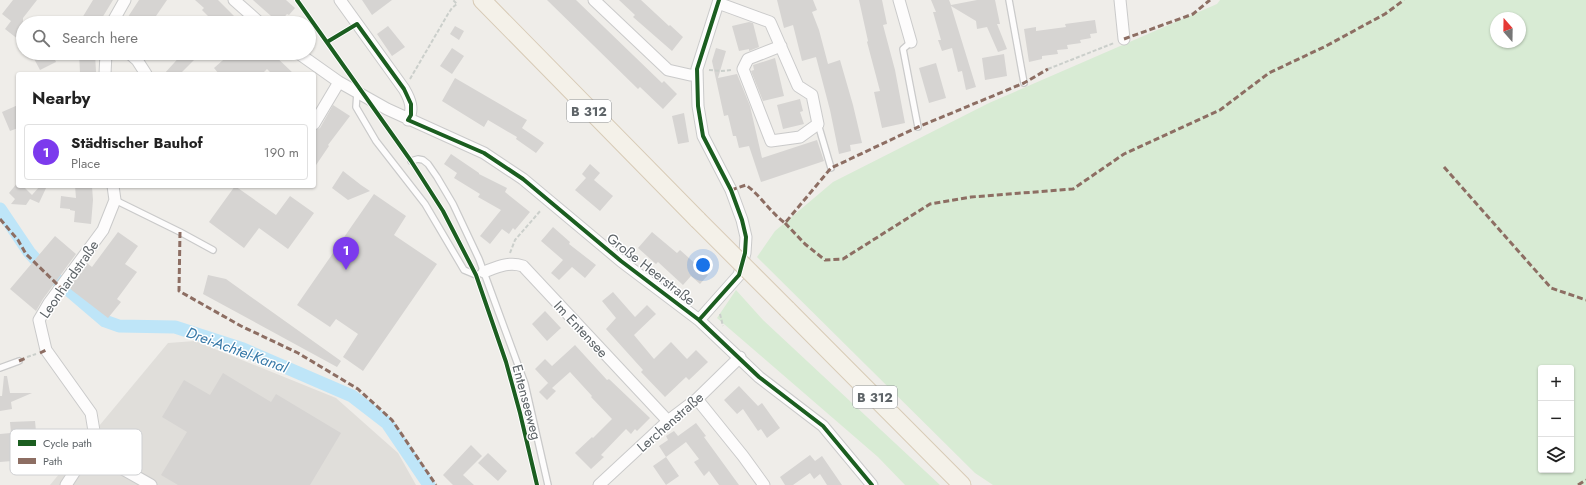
<!DOCTYPE html>
<meta charset="utf-8">
<style>
:root{--surface:#fff;--page:#f6f6f6;--text:#222;--muted:#767676;--line:#e0e0e0;--accent:#7c3aed}
body{margin:0;font-family:Jost,sans-serif;background:var(--page);color:var(--text)}
.controls{position:absolute;right:12px;bottom:12px;display:grid;overflow:hidden;border-radius:4px;box-shadow:0 1px 3px #0004}
.controls button{width:36px;height:36px;display:grid;place-items:center;padding:0;border:0;border-bottom:1px solid var(--line);background:var(--surface);color:var(--text);font:20px sans-serif}
.compass{position:absolute;left:1490px;top:12px;width:36px;height:36px;border-radius:50%;background:var(--surface);box-shadow:0 1px 3px #0004;rotate:340deg}
.you{position:absolute;left:703px;top:265px;width:14px;height:14px;margin:-10px;border:3px solid #fff;border-radius:50%;background:#1a73e8;box-shadow:0 0 0 6px #1a73e833}
.badge{display:grid;place-items:center;width:26px;height:26px;border-radius:50%;background:var(--accent);color:#fff;font-size:13px;font-weight:700}
.pin{position:absolute;translate:-50% -33px;filter:drop-shadow(0 1px 2px #0008)}
.pin::after{content:'';position:absolute;top:21px;width:14px;height:12px;background:inherit;clip-path:polygon(0 0,100% 0,50% 100%)}
.list{margin:0;padding:0;list-style:none}
h2{display:flex;justify-content:space-between;align-items:center;height:52px;margin:0;padding:0 16px;font-size:17px}
h2 small{font-size:13px;font-weight:400;color:var(--muted)}
.list li{display:grid;grid-template-columns:26px 1fr auto;gap:12px;align-items:center;box-sizing:border-box;height:56px;margin:0 8px 8px;padding:0 8px;border:1px solid var(--line);border-radius:4px}
.list b{display:block;font-size:15px;white-space:nowrap}
.list p{margin:0;font-size:13px;white-space:nowrap;color:var(--muted)}
.list em{font-size:13px;font-style:normal;color:var(--muted)}
.icon{flex:none;width:22px;height:22px;fill:none;stroke:currentColor;stroke-width:2;stroke-linecap:round;stroke-linejoin:round}
.map{position:relative;flex:none;width:1586px;height:485px;overflow:hidden}
.search{position:absolute;background:var(--surface);box-shadow:0 1px 3px #0004;left:16px;top:16px;width:300px;height:44px;display:flex;align-items:center;gap:10px;box-sizing:border-box;padding:0 14px;border-radius:22px;color:var(--muted);font-size:15px}
.panel{position:absolute;background:var(--surface);box-shadow:0 1px 3px #0004;left:16px;top:72px;width:300px;height:116px;border-radius:4px}
.map>svg:first-child{display:block}
.industrial{fill:#e0deda}
.green{fill:#d8ebd4;fill-rule:evenodd}
.lines{fill:none;stroke-linecap:round;stroke-linejoin:round}
.canal{stroke:#bee5f8;stroke-width:13}
.building{fill:#d6d4d2}
.service-casing{stroke:#cacaca;stroke-width:8}
.minor-casing{stroke:#cacaca;stroke-width:13}
.primary-casing{stroke:#d8cbb6;stroke-width:19}
.path{stroke:#cbcfcb;stroke-width:2;stroke-dasharray:4 2;stroke-linecap:butt}
.service{stroke:#fdfcfc;stroke-width:5.5}
.minor{stroke:#fdfcfc;stroke-width:11}
.primary{stroke:#f4f1e9;stroke-width:17}
.primary-bridge-casing{stroke:#d8cbb6;stroke-width:19;stroke-linecap:butt}
.primary-bridge{stroke:#f4f1e9;stroke-width:17}
.quiet{stroke:#8d6e63;stroke-width:3;stroke-dasharray:6 3;stroke-linecap:butt}
.cycleway-casing{stroke:#fff;stroke-width:6}
.cycleway{stroke:#1b5e20;stroke-width:4}
.labels{text-anchor:middle;stroke-width:3;stroke-linejoin:round;paint-order:stroke}
.shield{fill:#fff;stroke:#8e9295;stroke-width:1}
.shield-label{font-size:13px;font-weight:bold;fill:#5e6468}
.street-label{font-size:14px;fill:#5e6468;stroke:#fff}
.water-label{font-size:15px;font-style:italic;fill:#3779a8;stroke:#fff}
.key{fill:#fff;stroke:#cfd0d2;stroke-width:1}
.key-label{font-size:11px;fill:#5e6468}
</style>
<div class="map">
<svg width="1586" height="485" viewBox="0 0 1586 485">
<rect width="100%" height="100%" fill="#efede9"/>
<path class="industrial" d="M195,341L336,398L398,453L416,485H50L168,343Z"/>
<path class="green" d="M1220,0H1586V485H993L975,473L757,257L775,231L833,182L989,103L1217,4ZM1496,18H1520V42H1496ZM1541,368H1571V470H1541Z
M736,290L763,320L940,485H905L878,457L717,318Z"/>
<g class="lines">
<path class="canal" d="M0,209L29,252L44,269L105,321L119,326L175,327L243,349L352,396L387,423L429,485"/>
</g>
<path class="building" d="M13,0H37L23,18V43L5,29L11,21L2,14Z
M93,0H113L99,23H79Z
M139,0H167L156,16L168,23H124Z
M195,0H218L241,23H215L202,10L204,8Z
M253,0H286L295,8L289,15L287,14L279,23Z
M362,0H392L372,15Z
M547,0H576L662,83L664,81L677,94L663,109L640,87L638,89Z
M619,0H641L669,26L670,25L683,37L672,51L633,17L635,15Z
M777,0H813L817,10L812,12L819,30L828,64L840,60L853,105L862,143L850,145L851,151L839,154L830,110L816,57L802,61L793,25L784,28Z
M859,0H882L887,24L883,25L895,70L905,123L882,128L874,92L880,91L867,42L868,41Z
M931,0H949L951,5L977,0H995L1000,24H997L1007,49L998,52L987,27L977,29L976,21L951,6L976,87L966,90L962,71L958,72L952,48L942,51L938,40H941L933,12H936Z
M1095,20L1097,33L1090,34L1091,38L1080,40L1081,43L1067,45L1068,49L1057,50L1058,54L1042,56V59L1029,62L1024,29L1036,27V31L1066,27L1065,24Z
M749,22L753,23L759,47L749,51V49L739,51L732,26Z
M388,26L405,47L392,56L377,34Z
M455,26L464,31L459,40L450,34Z
M452,48L464,56L452,74L440,66Z
M716,48L726,51L718,78L737,74L750,106L762,158L817,140L824,161L761,182L749,146L739,148L736,136H733L728,115L724,116L712,61Z
M31,53H52L56,62L40,70Z
M79,53H95L96,72L80,73Z
M183,53H201L180,74H164Z
M231,53H272L294,74H272L267,69L262,74H219L214,68Z
M1004,54L1007,76L985,80L982,58Z
M775,58L784,96L763,101L751,71L754,70L753,65Z
M936,63L946,98L929,103L919,68Z
M455,78L527,120L522,128L544,143L536,153L516,139L517,137L488,120L484,127L442,101Z
M800,99L803,111L800,112L804,124L783,129L777,105Z
M18,105V128L10,131L2,112Z
M333,105L350,116L328,145L329,146L314,168V131L320,128Z
M684,113L689,142L678,144L672,116Z
M451,154L479,173V174L507,188L505,192L530,212L515,230L513,228L509,234L502,229L490,244L480,236L501,210L478,197L480,194L454,178L457,173L444,164Z
M590,164L600,173L594,180L613,196L600,211L575,190L586,178L582,174Z
M343,171L361,185L370,191L348,200L332,188Z
M18,182V186H23L32,195L40,186H47L39,203L30,199L26,205L11,204L15,199L9,193Z
M75,186H92L93,200L91,224L74,222L75,211L70,210V209L60,208L61,196L76,198Z
M235,186L276,215L290,196L314,213L288,249L259,228L244,248L209,222Z
M374,194L406,216L394,235L437,264L363,371L343,357L358,334L336,319L330,327L297,305Z
M553,227L570,242L569,244L596,265L585,278L572,267L559,280L551,273L563,260L541,241Z
M118,232L138,246L125,264L137,272L117,299L121,302L108,318L69,288L87,263L92,267Z
M652,232L677,253L680,250L708,275L700,284L691,276L683,285L658,262L656,264L638,248Z
M55,236L76,254L43,299L36,311L10,289Z
M208,275L226,279L341,361L337,367L203,294Z
M613,292L635,317L647,305L656,314L634,335L654,359L671,342L687,359L696,350L708,362L689,380L686,377L665,397L641,372L643,370L606,329L616,318L602,301Z
M545,311L561,328L547,341L532,324Z
M575,345L607,380L609,379L650,418L637,431L635,429L631,434L626,429L601,455L604,457L591,469L575,453L592,437L593,438L612,419L591,397L592,396L570,372L552,388L556,391L547,400L539,392L548,383L550,385L535,369L545,359L552,366Z
M223,373L271,402L276,394L341,433L310,485H178L161,475L187,432L162,417L184,380L210,395Z
M4,376H7L10,393H32L11,402L12,409L0,411V396H2Z
M739,386L758,406L762,403L780,428L767,438L761,429L758,431L743,409L737,414L724,400Z
M35,421L37,442L23,444L24,457L12,461L0,462V434L11,433L10,422Z
M696,423L706,436L704,437L739,485H719L709,471L704,476L694,462L699,459L686,442L666,457L659,446L668,440L666,436L674,431L678,436Z
M471,445L482,456L463,475L474,485H453L443,475Z
M488,453L507,471L498,481L478,463Z
M810,455L815,461L822,456L842,485H827L820,474L814,479L810,473L793,485H785L780,477Z
M666,457L679,476L666,485L653,466Z"/>
<g class="lines">
<g class="service-casing">
<path id="service" d="M1009,0L1024,83
M911,42L903,49L918,127
M357,93L356,107L376,141L425,204L464,270L476,275L484,272
M818,124L831,168
M411,161L418,159L423,160L428,164L437,177L453,204L479,259L525,384L548,485
M115,200L180,232L213,250
M0,368L19,361"/>
</g>
<g class="minor-casing">
<path id="minor" d="M234,0L260,23
M340,0L404,89C410,99 414,109 408,120
M594,0L668,70L690,75H697
M899,0L911,42
M1120,0L1124,39
M718,3L770,22L798,86L812,95L818,124L800,137L771,141L743,69L748,59L781,46
M112,23L125,0
M129,53L137,60L146,74
M298,53L339,82L387,109L484,153L523,179L621,261L699,320L759,377L823,426L872,485
M105,74L106,53
M314,124L339,82
M484,272C497,267 509,261 523,266L668,421
M699,320L739,275L745,253L746,237L742,220L731,190L703,136L698,106L697,69L719,0
M697,399L743,456L764,485
M98,455L91,413L46,350L39,320L49,303L103,230L115,200L113,186
M66,485L79,465L98,455L151,485
M599,485L668,421L697,399L740,357"/>
</g>
<g class="primary-casing">
<path id="primary" d="M482,0L698,220
M787,309L962,485"/>
</g>
<path class="path" d="M1048,69L1114,43
M709,70L721,71L732,70
M410,79L448,14L452,8L457,4L453,0
M510,253L515,240L541,210
M720,314L723,326
M27,357L36,354"/>
<use href="#service" class="service"/>
<use href="#minor" class="minor"/>
<use href="#primary" class="primary"/>
<g class="primary-bridge-casing">
<path id="primary-bridge" d="M698,220L787,309"/>
</g>
<use href="#primary-bridge" class="primary-bridge"/>
<path class="quiet" d="M1124,39L1193,14L1210,0
M1444,167L1551,288L1586,300
M731,190L746,185C761,196 770,212 785,223L831,168L918,127L1024,83L1048,69
M0,219L18,240L26,254L61,288
M785,223L805,244L825,260L843,259L930,204L971,197L1073,189L1124,154L1220,110L1269,73L1326,46L1385,14L1404,0
M180,232L179,291L241,326L298,353L358,389L392,420L436,485
M40,353L46,350
M19,361L26,358
M1578,485L1586,480"/>
<g class="cycleway-casing">
<path id="cycleway" d="M297,0L411,161L443,211L476,275L506,362L520,413L537,485
M327,42L357,24L404,89L411,104V115L408,120L484,153L523,179L621,261L699,320L759,377L823,426L872,485
M699,320L739,275L745,253L746,237L742,220L731,190L703,136L698,106L697,69L719,0"/>
</g>
<use href="#cycleway" class="cycleway"/>
</g>
<g class="labels">
<g class="shield">
<rect x="567" y="100" width="44" height="22" rx="3"/>
<rect x="853" y="386" width="44" height="22" rx="3"/>
</g>
<g class="shield-label">
<text x="589" y="116">B 312</text>
<text x="875" y="402">B 312</text>
</g>
<g class="street-label">
<text transform="translate(651 269) rotate(38)" y="5">Große Heerstraße</text>
<text transform="translate(69 279) rotate(-55)" y="5">Leonhardstraße</text>
<text transform="translate(581 329) rotate(47)" y="5">Im Entensee</text>
<text transform="translate(527 402) rotate(75)" y="5">Entenseeweg</text>
<text transform="translate(670 422) rotate(-41)" y="5">Lerchenstraße</text>
</g>
<g class="water-label">
<text transform="translate(237 350) rotate(20)" y="5">Drei-Achtel-Kanal</text>
</g>
</g>
<rect x="10" y="429" width="132" height="46" rx="6" class="key"/>
<rect x="18" y="440" width="18" height="6" fill="#1b5e20"/>
<rect x="18" y="458" width="18" height="6" fill="#8d6e63"/>
<g class="key-label">
<text x="43" y="447">Cycle path</text>
<text x="43" y="465">Path</text>
</g>
</svg>
<div class="controls">
<button>+</button>
<button>−</button>
<button><svg class="icon" aria-label="layers" viewBox="0 0 24 24"><path d="M12 4l9 5-9 5-9-5zM3 14l9 5 9-5"/></svg></button>
</div>
<svg class="compass" viewBox="-18 -18 36 36"><path d="M0-13l5 13h-10z" fill="#e53935"/><path d="M0 13l5-13h-10z" fill="#767676"/></svg>
<div class="you"></div>
<div class="pin badge" style="left:346px;top:270px">1</div>
<div class="search"><svg class="icon" aria-label="search" viewBox="0 0 24 24"><circle cx="10" cy="10" r="6"/><path d="M15 15l6 6"/></svg>Search here</div>
<section class="panel">
<h2>Nearby<small></small></h2>
<ul class="list">
<li><span class="badge">1</span><div><b>Städtischer Bauhof</b><p>Place</p></div><em>190 m</em></li>
</ul>
</section>
</div>
